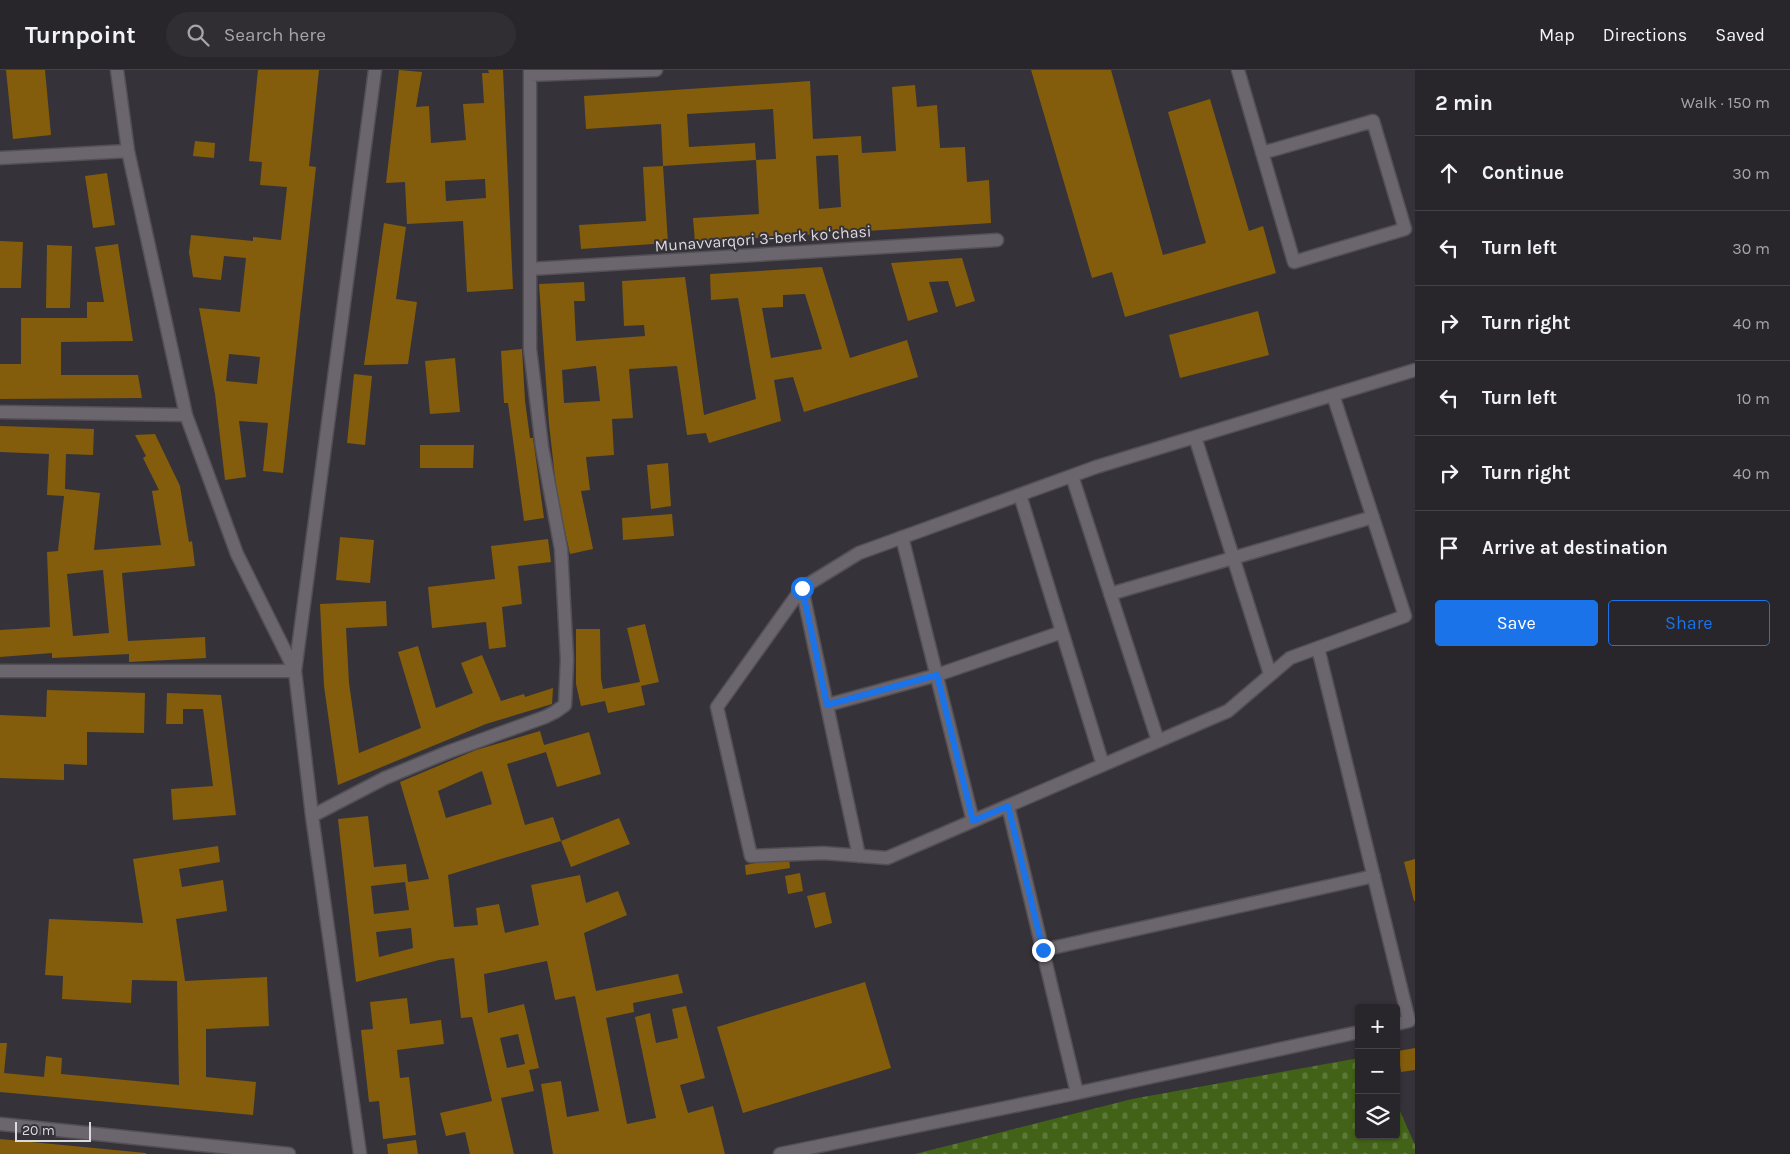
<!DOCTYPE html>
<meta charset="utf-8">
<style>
:root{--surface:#28262b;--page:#302e33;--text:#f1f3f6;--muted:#a5a5a9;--line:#444347;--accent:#1a73e8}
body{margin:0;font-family:Karla,sans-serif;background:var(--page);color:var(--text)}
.controls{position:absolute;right:15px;bottom:15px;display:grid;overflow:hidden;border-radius:5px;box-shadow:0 1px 4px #0004}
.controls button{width:45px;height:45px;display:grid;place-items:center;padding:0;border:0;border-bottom:1px solid var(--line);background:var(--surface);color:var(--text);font:25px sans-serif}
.scale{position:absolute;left:15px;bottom:12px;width:76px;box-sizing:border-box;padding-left:5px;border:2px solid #dddade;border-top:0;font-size:14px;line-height:18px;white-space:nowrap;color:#dddade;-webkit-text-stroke:4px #363239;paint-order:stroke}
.stop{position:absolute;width:15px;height:15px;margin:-11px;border:4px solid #1a73e8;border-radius:50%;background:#fff}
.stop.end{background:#1a73e8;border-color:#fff;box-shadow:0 1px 5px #0008}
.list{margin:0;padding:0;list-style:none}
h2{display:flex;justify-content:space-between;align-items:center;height:65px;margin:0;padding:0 20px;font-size:21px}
h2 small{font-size:16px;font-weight:400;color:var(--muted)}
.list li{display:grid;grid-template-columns:32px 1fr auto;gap:15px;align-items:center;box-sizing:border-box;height:75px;padding:0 20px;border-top:1px solid var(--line)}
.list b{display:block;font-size:19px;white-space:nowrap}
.list em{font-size:16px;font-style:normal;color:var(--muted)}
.actions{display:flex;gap:10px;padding:15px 20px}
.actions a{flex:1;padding:11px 0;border:1px solid var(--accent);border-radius:5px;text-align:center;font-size:18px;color:var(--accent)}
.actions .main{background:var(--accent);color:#fff}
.icon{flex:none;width:28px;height:28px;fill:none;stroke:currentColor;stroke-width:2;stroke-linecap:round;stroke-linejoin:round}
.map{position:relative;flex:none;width:1415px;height:1084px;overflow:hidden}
header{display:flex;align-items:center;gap:30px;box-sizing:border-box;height:70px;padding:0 25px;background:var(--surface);border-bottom:1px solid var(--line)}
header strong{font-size:24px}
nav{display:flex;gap:28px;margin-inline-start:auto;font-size:18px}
.search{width:350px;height:45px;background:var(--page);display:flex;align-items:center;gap:12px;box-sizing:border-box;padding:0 18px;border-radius:28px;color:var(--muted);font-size:19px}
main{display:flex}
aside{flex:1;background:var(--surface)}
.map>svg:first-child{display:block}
.cemetery{fill:url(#cemetery-stones)}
.building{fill:#835d0b;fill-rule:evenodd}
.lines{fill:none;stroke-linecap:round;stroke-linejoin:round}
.minor-casing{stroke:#535055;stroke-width:15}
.minor{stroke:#6b656d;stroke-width:12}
.route{stroke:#1a73e8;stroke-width:6}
.labels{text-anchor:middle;stroke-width:4;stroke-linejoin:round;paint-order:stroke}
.street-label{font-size:16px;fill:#dddade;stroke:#363239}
</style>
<header>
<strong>Turnpoint</strong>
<div class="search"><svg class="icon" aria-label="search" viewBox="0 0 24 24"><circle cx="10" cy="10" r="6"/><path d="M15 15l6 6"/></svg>Search here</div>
<nav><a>Map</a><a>Directions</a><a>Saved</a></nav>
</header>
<main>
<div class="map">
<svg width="1415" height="1084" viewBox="0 0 1415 1084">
<defs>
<pattern id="cemetery-stones" width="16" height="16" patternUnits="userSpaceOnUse" patternTransform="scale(1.25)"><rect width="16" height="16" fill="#426317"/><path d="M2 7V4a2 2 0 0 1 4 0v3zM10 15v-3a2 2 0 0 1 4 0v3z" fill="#5d7938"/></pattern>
</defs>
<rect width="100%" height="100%" fill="#363239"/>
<path class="cemetery" d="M1359,988V1065H1396V1032L1415,1075V1084H915L1132,1029Z"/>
<path class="building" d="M6,0H45L51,65L13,69Z
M258,0H319L309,96L316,97L283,403L263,401L268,353L239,351L246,407L225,410L215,324L199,238L240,242L246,188L224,186L221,210L193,207L189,182L191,165L253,171V167L281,170L287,117L260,115L262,92L249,91ZM229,284L260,287L257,314L226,311Z
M399,0L422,2L416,37L429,36L431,73L466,70L463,34L484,33L482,3H489L488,0H503L513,219L467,222L463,151L407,154L405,112L386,113ZM485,109L486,128L446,131L445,111Z
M1031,0H1111L1163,185L1206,173L1168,42L1210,29L1249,161L1263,156L1276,203L1125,247L1112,202L1092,208Z
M810,11L813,69L861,66L862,83L896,81L892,17L915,15L917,37L937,35L940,78L965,77L967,112L989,110L991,153L695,172L693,148L759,144L756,90L663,96L661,54L586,59L584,26ZM773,39L776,89L756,90L755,73L689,77L687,44ZM838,85L841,137L819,139L816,86Z
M195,71L215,73L214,88L193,86Z
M663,96L668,173L581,179L579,155L646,151L643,97Z
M107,103L115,155L93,158L85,106Z
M384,153L406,157L396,229L417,232L408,294L364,295Z
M0,171L23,172L21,218H0Z
M118,174L133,271L61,272V305H138L142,328L0,329V294H21V248H87V232H104L95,177Z
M47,175L72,176L70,238H46Z
M962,188L975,231L956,237L948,211L929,212L938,242L908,251L891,193Z
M822,197L850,288L907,270L918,307L804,342L793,307L774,310L781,351L709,373L706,363L687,365L677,296L629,299L633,348L612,349L614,385L586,387L590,420L581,421L593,479L570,484L557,425L549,354L539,214L584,212L585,231H574L576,271L645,266L644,255L624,256L622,211L685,207L704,345L756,329L738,228L711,230L710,204ZM805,224L822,279L771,288L762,238L783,237V225ZM595,296H596L600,331L564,333L562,300Z
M1258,241L1269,285L1180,308L1169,265Z
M522,279L525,331L530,368H533L544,448L524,451L508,333H504L501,281Z
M455,288L460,342L430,344L425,291Z
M354,304L372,306L365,375L347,373Z
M0,356L94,359L93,385L66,384L65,419L100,423L94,480L161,475L152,421L159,420L143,388L146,386L135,365L155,364L180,416L189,472L192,471L195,496L122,503L128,571L205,567L206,588L129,592V584L52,588V583L0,587V560L50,557L47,482L58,481L64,426L47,425L49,384L0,382ZM103,500L109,563L73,566L67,504Z
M420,375H474L473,398H420Z
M668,393L671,436L651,439L647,395Z
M672,444L674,466L623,470L622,448Z
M340,467L374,470L370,513L336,510Z
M548,469L551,492L518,496L522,534L502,537L506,577L489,579L486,552L432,558L428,517L495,509L491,476Z
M386,531L387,556L346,558L349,613L359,683L421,658L398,582L418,576L436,638L473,623L461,593L482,585L501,631L524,624L525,627L553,618L552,634L486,654L338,715L324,616L320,534Z
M645,554L659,612L641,616L645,635L608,643L605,631L581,636L576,614V559H600L601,609L603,619L640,612L627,558Z
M47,620L145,623L144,663L87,662V695L64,694V710L0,708V645L46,647Z
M167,623L221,625L236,745L173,750L171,719L213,716L203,639H183V654H166Z
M540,661L544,675L589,662L601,704L557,717L546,682L507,694L525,755L553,747L561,771L619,748L630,774L571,797L561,771L448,805L454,857L478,855L476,838L499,834L505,863L539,855L531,815L580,805L586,833L618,821L627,845L584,863L596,921L678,904L683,923L633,933L634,942L606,948L627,1054L656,1048L635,947L650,943L656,973L678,968L672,939L686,936L705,1008L680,1015L688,1043L713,1036L725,1084H553L541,1014L561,1011L567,1047L599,1041L575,926L555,930L547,891L484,904L488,943L524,934L539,998L529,1000L534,1021L501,1028L514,1084H470L465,1062L446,1066L440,1043L492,1031L472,947L461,948L454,888L439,890L356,912L338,749L368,746L374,797L406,794L408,812L429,809L400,712L476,680ZM482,701L492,734L446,748L438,721ZM405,812L409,840L374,844L371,816ZM411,858L413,878L379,887L376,862ZM518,964L525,994L507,998L500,968Z
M218,776L220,792L179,799L182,817L223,810L227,841L176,849L185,911L267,907L269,956L206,959V1007L256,1012L253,1045L0,1022V973H7L4,1003L44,1007L46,986L62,988L61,1004L179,1015L177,911L132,910L131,933L62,929L63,906L45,905L49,849L143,853L133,789Z
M789,787L790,798L746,805L745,795Z
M1415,789V831H1414L1404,792Z
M800,803L803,821L788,824L785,806Z
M825,822L832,853L815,858L807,826Z
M865,912L891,998L743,1043L717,957Z
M407,928L410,954L441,950L444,974L397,980L400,1008L409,1007L416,1065L383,1069L379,1031L369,1032L361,960L373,959L370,932Z
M1415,978V1000L1401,1002L1398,981Z
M0,1069L146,1083V1084H0Z
M416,1070L418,1084H388L387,1074Z"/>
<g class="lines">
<g class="minor-casing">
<path id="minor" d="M1238,0L1294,192L1405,159L1373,51L1262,83
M530,5L656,0
M0,88L128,81
M530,199L997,170
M1333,325L1405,546L1290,588L1228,641L887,788L823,783L751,786L717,637L802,518L859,483L1096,397L1415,300
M0,342L186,345
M1195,367L1270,604
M1072,406L1158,671
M1020,425L1103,695
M902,467L973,751
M802,518L859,786
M1110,524L1373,447
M1318,578L1409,951L1396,954
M0,601H295L237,484L186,345L128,81L117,0
M827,635L937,605L1062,562
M1008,736L1077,1023L1359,962
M312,746L385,708L448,682L545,647L555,642L565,635L567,589L561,479L542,377L530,279V0
M1043,880L1374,806
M0,1054L289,1084
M360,1084L312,746L295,601L375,0
M780,1084L1077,1023"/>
</g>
<use href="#minor" class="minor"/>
</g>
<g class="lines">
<path class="route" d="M802,518L827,635L937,605L973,751L1008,736L1043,880"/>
</g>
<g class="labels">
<g class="street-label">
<text transform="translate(763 168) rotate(-4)" y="6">Munavvarqori 3-berk koʻchasi</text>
</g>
</g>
</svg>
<div class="controls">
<button>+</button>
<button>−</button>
<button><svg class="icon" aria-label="layers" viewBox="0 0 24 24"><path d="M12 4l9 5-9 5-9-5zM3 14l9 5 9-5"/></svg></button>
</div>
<div class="scale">20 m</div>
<div class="stop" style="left:802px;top:518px"></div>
<div class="stop end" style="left:1043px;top:880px"></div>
</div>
<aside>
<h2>2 min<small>Walk · 150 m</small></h2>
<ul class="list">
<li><svg class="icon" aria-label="ahead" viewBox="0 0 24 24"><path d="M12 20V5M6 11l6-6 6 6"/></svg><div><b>Continue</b></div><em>30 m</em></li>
<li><svg class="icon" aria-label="left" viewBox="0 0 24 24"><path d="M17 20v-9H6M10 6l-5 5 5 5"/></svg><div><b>Turn left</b></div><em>30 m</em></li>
<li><svg class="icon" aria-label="right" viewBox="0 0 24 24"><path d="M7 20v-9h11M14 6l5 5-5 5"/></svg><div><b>Turn right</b></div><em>40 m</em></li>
<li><svg class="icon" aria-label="left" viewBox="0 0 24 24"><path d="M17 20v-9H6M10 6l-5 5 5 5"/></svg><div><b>Turn left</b></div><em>10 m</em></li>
<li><svg class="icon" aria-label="right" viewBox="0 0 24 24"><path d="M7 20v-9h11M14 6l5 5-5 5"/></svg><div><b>Turn right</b></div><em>40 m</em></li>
<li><svg class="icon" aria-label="arrive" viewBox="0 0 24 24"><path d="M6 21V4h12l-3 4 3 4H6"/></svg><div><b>Arrive at destination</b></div></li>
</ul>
<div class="actions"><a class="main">Save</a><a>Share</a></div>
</aside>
</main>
